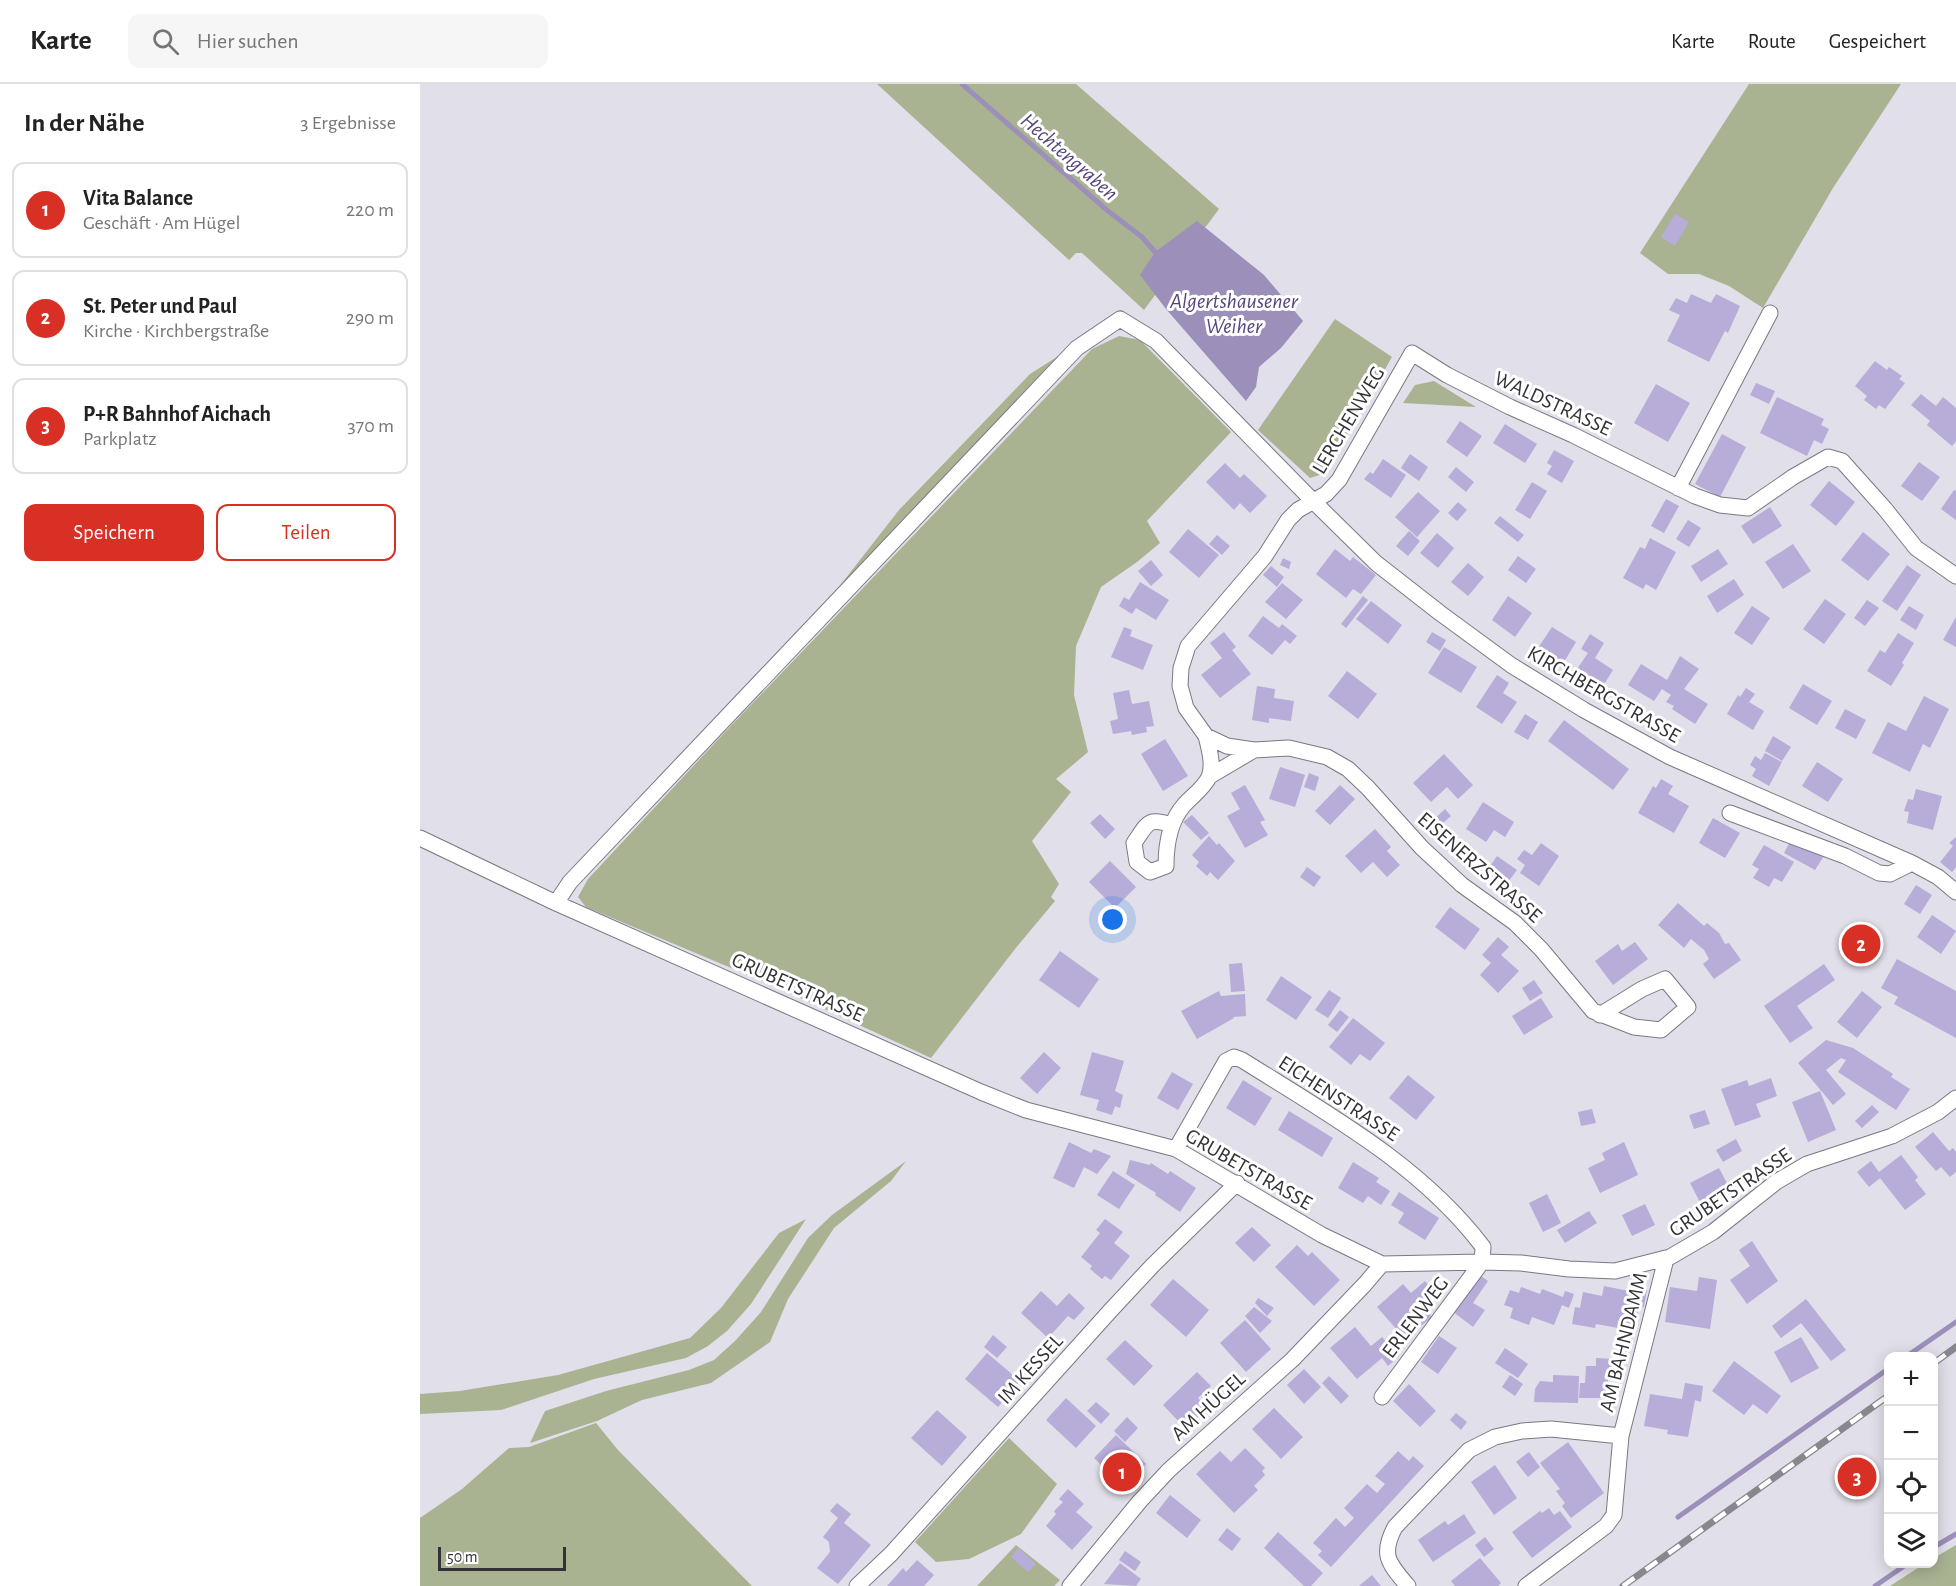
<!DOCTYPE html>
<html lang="de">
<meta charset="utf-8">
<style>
:root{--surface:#fff;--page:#f6f6f6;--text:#222;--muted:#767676;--line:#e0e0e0;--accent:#d93025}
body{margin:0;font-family:"Alegreya Sans",sans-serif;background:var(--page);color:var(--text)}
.controls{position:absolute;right:18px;bottom:18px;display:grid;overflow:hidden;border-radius:12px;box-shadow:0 3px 15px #0003}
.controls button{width:54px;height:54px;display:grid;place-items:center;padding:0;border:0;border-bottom:2px solid var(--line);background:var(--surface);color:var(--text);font:30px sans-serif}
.scale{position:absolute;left:18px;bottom:15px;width:128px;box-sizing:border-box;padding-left:6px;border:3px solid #333236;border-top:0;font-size:16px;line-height:21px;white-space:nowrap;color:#333236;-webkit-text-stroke:4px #fff;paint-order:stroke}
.you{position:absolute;left:693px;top:836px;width:21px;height:21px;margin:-15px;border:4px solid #fff;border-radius:50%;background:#1a73e8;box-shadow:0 0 0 9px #1a73e833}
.badge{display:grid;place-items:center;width:39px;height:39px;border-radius:50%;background:var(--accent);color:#fff;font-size:20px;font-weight:700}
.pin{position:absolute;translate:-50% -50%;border:3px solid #fff;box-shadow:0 2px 6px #0006}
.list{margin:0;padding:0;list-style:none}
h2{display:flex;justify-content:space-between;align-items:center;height:78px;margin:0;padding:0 24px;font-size:26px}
h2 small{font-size:20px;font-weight:400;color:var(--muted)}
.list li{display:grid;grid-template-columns:39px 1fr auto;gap:18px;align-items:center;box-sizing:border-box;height:96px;margin:0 12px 12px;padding:0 12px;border:2px solid var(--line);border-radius:12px}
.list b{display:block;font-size:22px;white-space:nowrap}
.list p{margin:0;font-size:20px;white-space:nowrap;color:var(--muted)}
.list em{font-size:20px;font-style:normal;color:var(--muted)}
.actions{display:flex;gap:12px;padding:18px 24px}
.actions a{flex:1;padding:14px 0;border:2px solid var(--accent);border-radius:12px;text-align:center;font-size:21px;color:var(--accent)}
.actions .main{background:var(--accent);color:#fff}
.icon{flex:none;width:33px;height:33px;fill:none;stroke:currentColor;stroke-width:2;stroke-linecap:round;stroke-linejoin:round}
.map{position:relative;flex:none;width:1536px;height:1502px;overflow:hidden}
header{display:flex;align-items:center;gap:36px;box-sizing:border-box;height:84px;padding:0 30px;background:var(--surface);border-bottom:2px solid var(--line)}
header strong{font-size:28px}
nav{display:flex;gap:33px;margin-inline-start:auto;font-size:21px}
.search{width:420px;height:54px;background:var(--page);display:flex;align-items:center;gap:15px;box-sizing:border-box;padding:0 21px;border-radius:12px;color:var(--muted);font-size:22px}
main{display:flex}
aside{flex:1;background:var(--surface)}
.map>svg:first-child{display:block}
.green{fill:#a9b392}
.water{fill:#9c8fba}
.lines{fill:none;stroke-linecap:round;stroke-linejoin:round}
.stream{stroke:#9c8fba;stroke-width:5}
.building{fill:#b8acd8}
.minor-casing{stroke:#7a7881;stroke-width:17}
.minor{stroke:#fff;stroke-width:15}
.rail-casing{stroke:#89878e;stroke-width:7}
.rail{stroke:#fff;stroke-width:4.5;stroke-dasharray:14;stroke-linecap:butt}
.labels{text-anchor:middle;stroke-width:6;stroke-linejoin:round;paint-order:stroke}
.street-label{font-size:21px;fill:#333236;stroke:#fff}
.water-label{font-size:22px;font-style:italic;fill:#57447d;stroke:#fff}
</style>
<header>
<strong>Karte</strong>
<div class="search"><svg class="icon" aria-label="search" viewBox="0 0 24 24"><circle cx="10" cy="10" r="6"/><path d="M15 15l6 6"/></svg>Hier suchen</div>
<nav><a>Karte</a><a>Route</a><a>Gespeichert</a></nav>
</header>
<main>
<aside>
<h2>In der Nähe<small>3 Ergebnisse</small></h2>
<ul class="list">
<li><span class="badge">1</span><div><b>Vita Balance</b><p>Geschäft · Am Hügel</p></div><em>220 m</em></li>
<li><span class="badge">2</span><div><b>St. Peter und Paul</b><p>Kirche · Kirchbergstraße</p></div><em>290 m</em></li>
<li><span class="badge">3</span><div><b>P+R Bahnhof Aichach</b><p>Parkplatz</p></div><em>370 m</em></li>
</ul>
<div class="actions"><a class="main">Speichern</a><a>Teilen</a></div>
</aside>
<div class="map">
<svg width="1536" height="1502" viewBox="0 0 1536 1502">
<rect width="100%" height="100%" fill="#e1dfe9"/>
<path class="green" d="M457,0H656L799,125L724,226L662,169H656L649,176Z
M1329,0H1481L1413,104L1343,224L1309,202L1279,190H1248L1220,169Z
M915,235L972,273L906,389L890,394L838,346Z
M699,252L720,256L811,348L727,437L740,459L717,478L681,503L656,562L654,611L668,668L636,695L651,708L612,757L639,800L631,813L635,817L595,865L511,974L352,901L166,823L158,813L168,795L306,647L672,265Z
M651,264L485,433L411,513L479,426L610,290Z
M1014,297L1056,323L983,319L995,301Z
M486,1077L471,1097L414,1144L368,1215L350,1258L291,1299L222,1316L177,1337L110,1359L125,1327L186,1307L269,1286L294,1276L315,1257L341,1228L388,1154L412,1131Z
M386,1135L331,1220L307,1247L288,1262L266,1274L174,1295L81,1326L0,1330V1310L40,1307L138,1291L270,1254L301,1224L359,1149Z
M176,1339L198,1366L332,1502H0V1434L42,1405L89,1364L109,1363Z
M589,1354L637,1400L601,1450L549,1475L516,1478L495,1458Z
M596,1461L640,1496L634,1502H557Z
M1536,1461V1502H1470L1504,1480H1514V1474Z"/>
<path class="water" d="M777,137L844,191L883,237L861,264L839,283L836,303L826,317L746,225L720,191L735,168Z"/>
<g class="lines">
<path class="stream" d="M542,0L688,127L722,153L735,168
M1487,1272L1536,1238
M1258,1433L1468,1285
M1514,1463L1536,1450
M1455,1502L1487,1480"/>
</g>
<path class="building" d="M1255,130L1269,138L1255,162L1241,153Z
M1271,210L1291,219L1296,210L1320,222L1308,249L1305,247L1289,278L1247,257L1260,231L1249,226L1256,214L1267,219Z
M1455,277L1467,286L1469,283L1482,292L1479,295L1485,299L1465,325L1459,321L1456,325L1444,316L1447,312L1435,302Z
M1336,299L1355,307L1349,320L1330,311Z
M1236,300L1270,319L1248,358L1214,339Z
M1501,310L1516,322L1523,313L1536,324V357L1532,362L1507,341L1510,337L1491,321Z
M1357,313L1404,335L1401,341L1409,345L1402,360L1394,356L1387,372L1340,349Z
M1040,337L1062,352L1047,373L1026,358Z
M1085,340L1117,360L1105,379L1073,359Z
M1302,350L1326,363L1300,413L1275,400Z
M1134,366L1154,377L1142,399L1127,390L1132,382L1127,379Z
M990,370L1008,383L999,397L981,384Z
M963,375L986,391L971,414L944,395L950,388L953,390Z
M1499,378L1520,393L1502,417L1481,402Z
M805,379L820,394L824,390L847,412L830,429L820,419L814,426L786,398Z
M1036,383L1054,398L1046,408L1028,393Z
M1409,397L1435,418L1416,442L1390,421Z
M1112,398L1127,407L1110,435L1095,426Z
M1534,406L1536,407V436L1521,425Z
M998,408L1020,427L997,453L975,433Z
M1246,415L1259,422L1244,449L1231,442Z
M1038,418L1047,426L1037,437L1028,429Z
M1350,423L1362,442L1333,460L1321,442Z
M1080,432L1104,451L1098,458L1074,439Z
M1268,436L1281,444L1269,463L1256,455Z
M768,445L799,471L779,494L749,468Z
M989,447L1000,457L988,472L976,462Z
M1443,448L1470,470L1448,497L1421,476Z
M1017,449L1034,464L1018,484L1000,469Z
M797,451L810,462L802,471L789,460Z
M1230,454L1256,468L1236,506L1226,500L1223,505L1203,494L1220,463L1225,465Z
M1373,460L1391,487L1363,505L1345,478Z
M915,465L930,477L933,473L956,491L941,510L933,505L926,514L896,490Z
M1298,465L1308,480L1281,498L1271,482Z
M1098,472L1116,485L1106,499L1088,486Z
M863,474L871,478L869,485L860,481Z
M731,476L743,491L731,502L718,487Z
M1048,479L1064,493L1048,512L1031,498Z
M1487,481L1501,491L1477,527L1462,517Z
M851,482L864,493L857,503L843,491Z
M1314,495L1324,511L1297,529L1287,512Z
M720,498L749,516L736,536L716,524L712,530L699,522L704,513L709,516Z
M862,499L883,516L866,535L845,518Z
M943,512L948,516L926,544L921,540Z
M1088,512L1112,529L1095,553L1072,536Z
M1405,515L1426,530L1404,560L1383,545Z
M1447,516L1459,524L1445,542L1434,534Z
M951,517L982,541L968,560L936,535Z
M1332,522L1350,534L1332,561L1314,549Z
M1489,522L1504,531L1496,546L1480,536Z
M843,532L859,544L862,540L877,552L870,560L865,556L852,571L828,552Z
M1536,533V563L1523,556Z
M704,543L712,546L710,552L733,561L723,586L691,573Z
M1132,543L1156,558L1141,583L1116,567Z
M804,548L816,563L812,566L831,590L800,614L781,591L802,574L790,559Z
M1012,548L1026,556L1020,567L1006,558Z
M1478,549L1494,559L1482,579L1484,581L1471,602L1447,587L1460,566L1465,569Z
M1170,550L1184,559L1175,574L1193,586L1181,605L1155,588L1168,569L1161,565Z
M1024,563L1057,583L1041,609L1008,589Z
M1260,572L1279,585L1264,605L1288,620L1275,640L1252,625L1254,622L1246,618L1251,611L1242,605L1234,617L1208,601L1221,580L1247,596Z
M927,587L957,610L938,635L908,612Z
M1077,591L1089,599L1083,609L1097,618L1082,640L1056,623Z
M1383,600L1412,617L1397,641L1369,624Z
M837,602L855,605L854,614L874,617L871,637L849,634V639L832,636Z
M1326,604L1335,610L1329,618L1344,627L1333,646L1307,630L1318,611L1320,613Z
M709,606L712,620L729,617L734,642L726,643L727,648L712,651L711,647L693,650L690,637L698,635L693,609Z
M1504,612L1529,625L1510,664L1503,660L1490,688L1452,669L1468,638L1486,647Z
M1425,625L1446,636L1436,655L1415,644Z
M1105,630L1118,638L1108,656L1094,648Z
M1144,636L1209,685L1193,706L1128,657Z
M1353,652L1371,663L1362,677L1345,667Z
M745,655L768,692L743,707L721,670Z
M1345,669L1362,678L1349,702L1332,692L1336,685L1330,681L1335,672L1341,676Z
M1024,670L1053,701L1038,715L1027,703L1011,718L993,699Z
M1397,678L1423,695L1408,718L1382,702Z
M860,683L885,691L875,723L849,715Z
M889,689L899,693L895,707L884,703Z
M1241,695L1253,702L1248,710L1269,722L1254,749L1218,729L1233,702L1236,704Z
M825,701L845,736L840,738L848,751L825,764L807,732L820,725L811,709Z
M920,701L935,715L910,741L895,727Z
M1496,705L1522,712L1513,746L1487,739L1489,728L1484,727L1488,715L1493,716Z
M1063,718L1094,738L1085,753L1074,746L1066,758L1046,745Z
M1025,725L1031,732L1015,746L1009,740Z
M680,730L695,745L685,755L670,739Z
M772,731L789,749L781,756L763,738Z
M1293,734L1320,749L1305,774L1279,759Z
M955,745L971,763L967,767L980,781L967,793L953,778L941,789L925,772Z
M789,752L797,761L799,759L815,777L798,796L790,788L787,792L776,782L779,778L772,771Z
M1536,753V783L1532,788L1520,778L1533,762L1529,759Z
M1372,754L1404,772L1395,786L1364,769Z
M1121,759L1139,772L1119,802L1100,789L1105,781L1097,775L1104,766L1112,771Z
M1344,761L1374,778L1362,798L1354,794L1349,803L1333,794L1339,785L1332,781Z
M1077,772L1097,786L1085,802L1072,793L1074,790L1068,785Z
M690,777L716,803L695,824L669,798Z
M887,783L901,793L894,803L880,793Z
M1496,801L1512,811L1500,830L1484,820Z
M1258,819L1284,842L1287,839L1299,849L1305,860L1309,859L1321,876L1294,895L1283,880L1289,875L1284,866L1271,855L1264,864L1238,841Z
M1030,823L1060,845L1045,866L1015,843Z
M1512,831L1536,847L1521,870L1497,853Z
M1430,842L1462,859L1451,878L1420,860Z
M1078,853L1089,863L1081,871L1099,887L1078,909L1060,891L1071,879L1062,871Z
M1215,858L1228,875L1193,901L1175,877L1198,860L1202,867Z
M640,867L679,895L659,924L619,896Z
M1477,875L1536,907V954L1474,920L1478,913L1461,904Z
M822,879L825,907L811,908L809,880Z
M1404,880L1415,896L1377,922L1393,944L1370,959L1344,922Z
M861,892L892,913L876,936L846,916Z
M1114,896L1123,909L1110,917L1102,904Z
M909,906L921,914L908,934L895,926Z
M799,907L801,912L825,910L826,932L813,933L814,934L777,955L761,927Z
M1442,907L1462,923L1437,954L1417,938Z
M1121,914L1133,933L1104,951L1092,932Z
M920,926L929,933L917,948L908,941Z
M933,934L965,959L950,977L940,970L931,981L909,963Z
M1406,956L1433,964L1473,990L1471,993L1490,1005L1476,1026L1418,988L1426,976L1421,974L1406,986L1426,1010L1413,1021L1378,979Z
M624,968L641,984L617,1010L600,994Z
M672,968L704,977L695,1007L703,1011L700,1024L695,1022L692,1031L676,1026L679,1016L660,1011Z
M752,988L773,1000L758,1026L737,1014Z
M988,991L1015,1013L996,1036L969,1014Z
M1351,994L1357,1012L1336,1020L1341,1033L1315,1042L1301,1005L1327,996L1329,1002Z
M823,996L852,1014L835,1042L806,1024Z
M1400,1007L1416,1046L1388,1058L1372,1018Z
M1452,1021L1459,1028L1442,1044L1435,1037Z
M1172,1025L1176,1039L1161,1042L1158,1028Z
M1285,1026L1290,1040L1274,1045L1269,1031Z
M869,1027L913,1054L902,1073L858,1046Z
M1513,1048L1529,1067L1533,1064L1536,1068V1088L1530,1093L1521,1083L1516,1087L1495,1063Z
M1316,1055L1322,1067L1303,1078L1296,1066Z
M649,1058L671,1069L674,1065L691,1072L677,1090L664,1083L654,1104L633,1094Z
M1204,1058L1218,1091L1180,1109L1168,1084L1185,1076L1182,1069Z
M1481,1071L1498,1093L1495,1096L1506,1110L1485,1126L1460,1094L1449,1103L1437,1088L1451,1077L1459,1088Z
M710,1076L730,1081L731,1079L748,1090L750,1087L776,1104L760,1128L735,1111L736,1109L706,1090Z
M933,1078L959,1094L956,1098L970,1107L961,1121L948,1112L943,1119L918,1104Z
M1299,1084L1311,1107L1282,1122L1270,1099Z
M693,1087L715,1101L699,1125L677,1111Z
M979,1108L1019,1134L1005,1156L978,1139L984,1129L971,1121Z
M1127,1110L1141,1139L1123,1148L1109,1119Z
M1225,1120L1235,1141L1212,1152L1202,1131Z
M1169,1127L1177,1139L1145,1159L1137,1146Z
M685,1135L703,1148L694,1159L710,1172L691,1196L685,1192L682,1195L670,1185L672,1182L661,1173L680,1149L676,1146Z
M832,1143L851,1161L834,1178L815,1159Z
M1332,1157L1358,1197L1327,1220L1310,1196L1330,1182L1319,1166Z
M877,1161L888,1172L892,1168L920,1196L894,1222L855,1183Z
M1058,1190L1068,1197L1053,1219L1065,1226L1053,1243L1032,1227Z
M1279,1193L1297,1196L1290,1245L1245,1238L1250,1203L1277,1207Z
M753,1195L789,1226L766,1253L730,1221Z
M1005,1197L1020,1214L1006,1226L1012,1233L985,1255L957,1223L983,1200L991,1209Z
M1184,1202L1219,1209L1220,1204L1227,1206L1224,1223L1219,1222L1215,1241L1199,1238L1198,1244L1176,1240L1175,1244L1152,1240L1155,1223L1160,1224L1163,1208L1182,1212Z
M1101,1203L1120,1210L1122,1205L1143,1213L1145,1207L1154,1210L1149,1224L1142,1221L1134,1241L1112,1233L1109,1241L1090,1234L1093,1224L1084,1221L1090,1206L1099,1209Z
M621,1207L637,1222L649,1209L665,1224L654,1236L648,1232L628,1254L601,1229Z
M838,1214L854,1224L847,1232L835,1219Z
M1386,1215L1426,1266L1411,1277L1381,1239L1361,1254L1352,1242Z
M834,1223L852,1237L840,1249L825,1232Z
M825,1236L851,1265L826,1288L800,1259Z
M935,1243L951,1262L962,1253L979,1272L968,1282L962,1274L937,1295L910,1264Z
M573,1251L587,1263L577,1274L564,1263Z
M1019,1252L1037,1264L1018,1290L1001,1278Z
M1381,1253L1399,1284L1371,1299L1354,1268Z
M705,1256L733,1282L714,1302L686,1275Z
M1085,1264L1108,1280L1098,1294L1075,1279Z
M567,1269L600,1297L578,1323L545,1295Z
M1176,1274L1194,1275L1193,1293H1188V1314H1159L1160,1299H1165L1166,1282H1176Z
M1314,1277L1361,1312L1347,1330L1333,1320L1324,1331L1292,1307Z
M884,1285L901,1303L884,1320L867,1301Z
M777,1288L791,1302L778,1314L787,1324L766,1345L743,1321Z
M1090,1291L1103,1300L1095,1312L1082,1303Z
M1133,1291L1159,1292L1158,1319L1114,1318L1115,1305L1120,1297L1133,1298Z
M909,1292L929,1312L921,1320L902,1299Z
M1265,1299L1283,1302L1281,1318L1275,1316L1268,1353L1247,1350L1248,1346L1224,1342L1230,1310L1262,1315Z
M989,1300L1016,1327L1000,1343L973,1317Z
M646,1314L676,1342L656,1364L626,1336Z
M676,1318L690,1330L681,1340L667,1327Z
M854,1324L883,1353L861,1375L832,1345Z
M517,1326L547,1353L522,1382L491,1354Z
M1036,1329L1047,1338L1041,1346L1030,1336Z
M707,1333L718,1344L705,1358L694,1347Z
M696,1351L726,1380L704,1403L674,1374Z
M1148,1358L1184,1409L1151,1434L1142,1422L1145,1419L1136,1407L1140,1405L1120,1379Z
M825,1364L845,1384L842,1387L845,1391L834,1402L838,1406L814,1429L776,1390L800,1367L811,1378Z
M978,1367L989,1377L993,1372L1004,1382L911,1483L898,1471L902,1467L893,1459L916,1434L925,1443L934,1434L924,1424L947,1400L957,1409L965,1400L955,1392Z
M1109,1368L1120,1383L1108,1393L1096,1378Z
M1075,1381L1097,1414L1074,1431L1051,1398Z
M648,1405L664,1420L656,1428L673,1443L652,1466L626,1442L636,1430L634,1427L643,1418L639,1415Z
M750,1411L781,1436L767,1454L736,1429Z
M417,1419L431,1430L424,1439L451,1461L418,1500L397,1484L410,1468L409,1458L403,1453L418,1434L410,1427Z
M1129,1424L1134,1431L1140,1427L1152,1443L1112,1474L1092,1448L1120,1427L1122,1429Z
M1044,1430L1056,1449L1013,1478L998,1456L1025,1437L1028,1441Z
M807,1444L821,1455L812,1467L798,1456Z
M858,1448L903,1489L891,1502H884L844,1464Z
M1065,1453L1074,1465L1064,1473L1055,1461Z
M598,1464L616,1480L608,1488L591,1473Z
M705,1467L721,1478L715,1487L699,1476Z
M1060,1474L1081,1499L1078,1502H1035L1031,1497Z
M497,1476L514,1491L504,1502H467L483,1484L486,1488Z
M700,1479L721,1495L716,1502L684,1500Z
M952,1491L961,1502H939Z"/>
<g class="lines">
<g class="minor-casing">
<path id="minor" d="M1258,404L1350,229
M790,692L834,666
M1310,729L1425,772L1459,789L1470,790L1492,779
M752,741C727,733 728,739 714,759L717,778L730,788L746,782C746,761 749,738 764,721C772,712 784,704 789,693C794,681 789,664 786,652
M0,754L136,819L561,1008L606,1026L756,1065L902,1151L962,1180L1062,1178L1101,1179L1149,1185L1195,1187L1250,1173L1293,1148L1356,1098L1387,1080L1472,1052L1518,1028L1536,1014
M136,819L150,798L657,264L700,235L736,257L893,417L956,479L1020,529L1091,581L1164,626L1250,673L1492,779L1518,793L1536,808
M1180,931L1222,905L1245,895L1268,923L1241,946L1214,943L1173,927L1121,865L1095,839L1042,801L1002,764L948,704L928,685L907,673L869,664L834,666L807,662L786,652L766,624L760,602L761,584L768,562L845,472L868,436L878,426L906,410L919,396L992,269L1027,291L1090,323L1153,351L1275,412L1300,421L1328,424L1373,393L1408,373L1422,377L1465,425L1496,464L1536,492
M756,1065L806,977L814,973L822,976C908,1030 1001,1081 1063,1163L1062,1178L962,1313
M437,1502L471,1470L691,1226L733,1181L817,1099
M650,1502L720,1417L749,1386L872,1276L945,1200L962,1180
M988,1502C969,1480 960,1471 975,1443L1049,1366L1075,1353L1102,1347L1131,1345L1201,1352
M1106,1502L1186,1442L1194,1431L1201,1352L1246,1175"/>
</g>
<use href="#minor" class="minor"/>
<g class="rail-casing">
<path id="rail" d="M1514,1279L1536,1263
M1203,1502L1468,1312"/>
</g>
<use href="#rail" class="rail"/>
</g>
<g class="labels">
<g class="street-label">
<text transform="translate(1133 319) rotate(25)" y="7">WALDSTRASSE</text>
<text transform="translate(928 336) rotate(-59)" y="7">LERCHENWEG</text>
<text transform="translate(1184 610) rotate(30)" y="7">KIRCHBERGSTRASSE</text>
<text transform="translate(1060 783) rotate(41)" y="7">EISENERZSTRASSE</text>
<text transform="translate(378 903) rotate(24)" y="7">GRUBETSTRASSE</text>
<text transform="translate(919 1014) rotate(33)" y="7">EICHENSTRASSE</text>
<text transform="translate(829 1085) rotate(30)" y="7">GRUBETSTRASSE</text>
<text transform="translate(1310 1108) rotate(-34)" y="7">GRUBETSTRASSE</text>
<text transform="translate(995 1233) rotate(-53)" y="7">ERLENWEG</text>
<text transform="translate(1203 1258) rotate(-76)" y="7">AM BAHNDAMM</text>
<text transform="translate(610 1285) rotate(-48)" y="7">IM KESSEL</text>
<text transform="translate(788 1322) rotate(-42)" y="7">AM HÜGEL</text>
</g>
<g class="water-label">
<text transform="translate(650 72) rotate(41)" y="8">Hechtengraben</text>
<text x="814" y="224">Algertshausener<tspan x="814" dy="25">Weiher</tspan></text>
</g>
</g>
</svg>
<div class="controls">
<button>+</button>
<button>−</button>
<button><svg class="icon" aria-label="locate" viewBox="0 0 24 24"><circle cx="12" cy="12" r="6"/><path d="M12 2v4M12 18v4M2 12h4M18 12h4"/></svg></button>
<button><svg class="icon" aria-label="layers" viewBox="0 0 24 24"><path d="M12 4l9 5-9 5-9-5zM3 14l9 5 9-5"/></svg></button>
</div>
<div class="scale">50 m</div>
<div class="you"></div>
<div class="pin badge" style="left:702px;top:1388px">1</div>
<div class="pin badge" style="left:1441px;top:860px">2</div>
<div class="pin badge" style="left:1437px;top:1393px">3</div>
</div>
</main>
